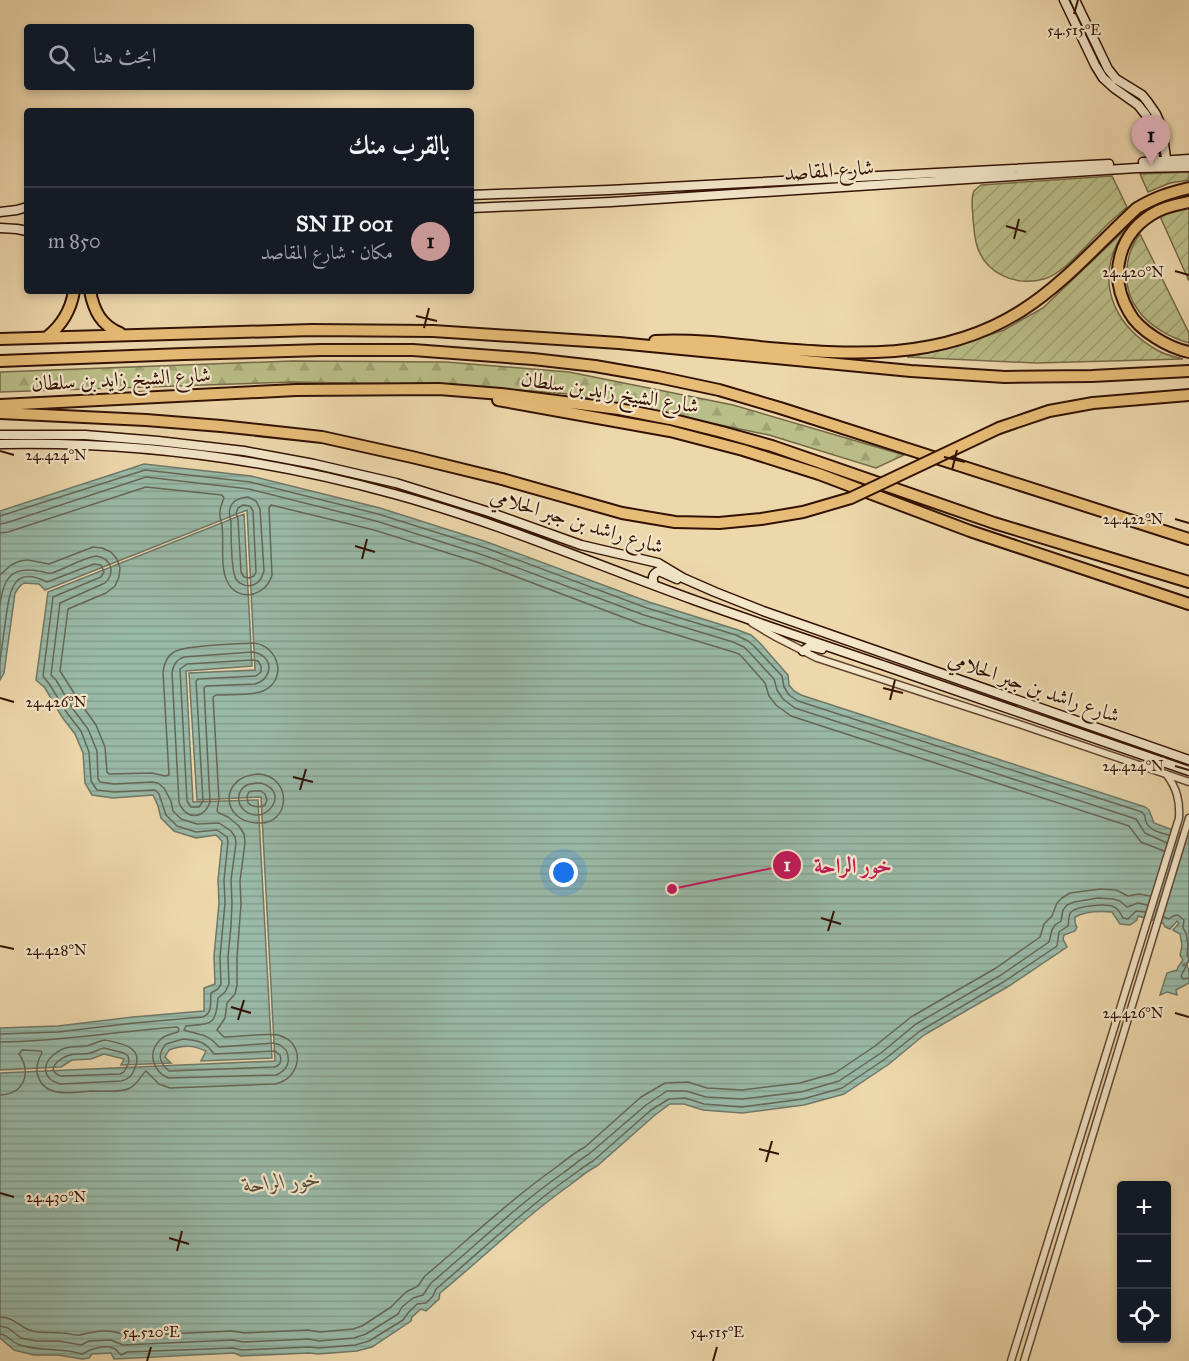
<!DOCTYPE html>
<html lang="ar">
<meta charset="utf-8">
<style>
:root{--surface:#171b24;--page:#242831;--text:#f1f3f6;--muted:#9ea1a6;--line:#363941;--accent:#c59692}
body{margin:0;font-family:"IM FELL Great Primer",Amiri,serif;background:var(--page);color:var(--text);direction:rtl}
.controls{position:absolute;right:18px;bottom:18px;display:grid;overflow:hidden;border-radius:6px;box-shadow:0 3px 9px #0003}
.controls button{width:54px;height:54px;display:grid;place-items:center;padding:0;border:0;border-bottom:2px solid var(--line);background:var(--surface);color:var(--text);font:30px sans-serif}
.you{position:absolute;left:564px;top:873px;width:21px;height:21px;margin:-15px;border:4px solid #fff;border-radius:50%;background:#1a73e8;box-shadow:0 0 0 9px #1a73e833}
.badge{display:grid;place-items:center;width:39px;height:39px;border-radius:50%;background:var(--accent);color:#111;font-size:20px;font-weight:700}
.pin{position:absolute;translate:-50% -50px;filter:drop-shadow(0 2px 3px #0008)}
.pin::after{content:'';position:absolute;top:32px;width:21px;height:18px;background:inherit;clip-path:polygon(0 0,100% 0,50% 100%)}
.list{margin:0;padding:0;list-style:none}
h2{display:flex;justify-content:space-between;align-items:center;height:78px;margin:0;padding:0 24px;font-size:26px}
h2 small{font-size:20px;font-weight:400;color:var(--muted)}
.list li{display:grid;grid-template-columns:39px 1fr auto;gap:18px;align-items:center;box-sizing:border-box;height:108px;padding:0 24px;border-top:2px solid var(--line)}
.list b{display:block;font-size:22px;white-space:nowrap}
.list p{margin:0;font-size:20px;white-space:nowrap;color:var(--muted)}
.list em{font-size:20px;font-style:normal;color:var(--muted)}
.icon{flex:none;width:33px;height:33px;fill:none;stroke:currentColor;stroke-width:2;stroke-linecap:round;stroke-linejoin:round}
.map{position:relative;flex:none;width:1189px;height:1361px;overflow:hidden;direction:ltr}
.search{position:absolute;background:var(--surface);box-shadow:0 3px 9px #0003;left:24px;top:24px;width:450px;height:66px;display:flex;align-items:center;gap:15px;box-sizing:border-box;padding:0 21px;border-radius:6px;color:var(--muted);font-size:22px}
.panel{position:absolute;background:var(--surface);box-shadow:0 3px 9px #0003;left:24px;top:108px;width:450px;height:186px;border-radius:6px;direction:rtl}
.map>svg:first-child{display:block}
.forest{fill:url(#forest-firs);stroke:#766846;stroke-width:1.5}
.garden{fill:url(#garden-furrows);stroke:#766846;stroke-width:1.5}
.water{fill:url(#water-rules);stroke:#707767;stroke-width:1.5}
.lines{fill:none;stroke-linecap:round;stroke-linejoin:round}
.shore{stroke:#666656;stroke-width:1.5}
.street-casing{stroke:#62442f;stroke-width:9}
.secondary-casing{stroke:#331205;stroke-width:11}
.highway-casing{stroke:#331205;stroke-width:14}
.street{stroke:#f3e6c9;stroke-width:6}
.secondary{stroke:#f3e6c9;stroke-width:8}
.highway{stroke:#e6bc76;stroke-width:10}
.highway-bridge-casing{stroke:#331205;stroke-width:14;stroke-linecap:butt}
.highway-bridge{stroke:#e6bc76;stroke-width:10}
.ticks{fill:none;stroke:#331205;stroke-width:2}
.labels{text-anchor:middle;stroke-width:4.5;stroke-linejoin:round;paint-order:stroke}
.street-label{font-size:21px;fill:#331205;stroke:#f3e6c9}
.water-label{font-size:22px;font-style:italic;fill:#574d3e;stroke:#f3e6c9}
.ticks-label{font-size:15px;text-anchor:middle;fill:#331205;stroke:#f3e6c9;stroke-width:4.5;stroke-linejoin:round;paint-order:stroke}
.leader{fill:none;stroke:#c2185b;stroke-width:2}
.callout-dot{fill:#c2185b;stroke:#f3e6c9;stroke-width:2}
.mark-label{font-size:18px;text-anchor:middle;font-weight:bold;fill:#fff}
.callout-label{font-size:22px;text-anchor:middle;font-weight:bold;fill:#c2185b;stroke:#f3e6c9;stroke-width:4.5;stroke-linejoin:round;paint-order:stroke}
</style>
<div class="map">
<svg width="1189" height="1361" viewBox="0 0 1189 1361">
<defs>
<pattern id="forest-firs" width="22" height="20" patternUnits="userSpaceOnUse" patternTransform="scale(1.5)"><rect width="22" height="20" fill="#babe88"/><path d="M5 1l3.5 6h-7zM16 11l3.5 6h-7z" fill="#a0a274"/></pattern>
<pattern id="garden-furrows" width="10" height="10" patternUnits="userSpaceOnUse" patternTransform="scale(1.5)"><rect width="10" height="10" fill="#babe88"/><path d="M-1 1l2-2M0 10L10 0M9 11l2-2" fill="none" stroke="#a0a274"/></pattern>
<pattern id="water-rules" width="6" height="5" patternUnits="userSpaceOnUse" patternTransform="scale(1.5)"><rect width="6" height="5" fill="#99baa8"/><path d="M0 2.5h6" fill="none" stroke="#849f8f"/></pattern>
</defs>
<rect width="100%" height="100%" fill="#edd8ac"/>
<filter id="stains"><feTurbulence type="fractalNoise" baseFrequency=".00333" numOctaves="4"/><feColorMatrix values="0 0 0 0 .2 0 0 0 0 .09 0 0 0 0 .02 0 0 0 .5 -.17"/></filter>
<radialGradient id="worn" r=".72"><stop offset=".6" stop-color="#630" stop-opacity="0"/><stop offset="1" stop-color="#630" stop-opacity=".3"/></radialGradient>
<path class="forest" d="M292,361L446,362L569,372L733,405L904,455L876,468L769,435L569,394L452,385L294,382L0,392V372Z"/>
<path class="garden" d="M1189,172V180L1170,183L1148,192L1140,174Z
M1112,176L1127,207C1118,215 1108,223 1100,232C1086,245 1062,275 1044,279C1015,287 983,273 976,242C974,234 974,226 973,219C973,211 970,199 974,191C976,189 978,187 981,185Z
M1189,205V281L1159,214Z
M1132,223C1126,230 1119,238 1116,246C1097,289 1118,328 1157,350C1165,355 1175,357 1183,359L1036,363L907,357L950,348L1004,330L1043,308Z
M1140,234L1189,333V343C1171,338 1149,326 1138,310C1121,288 1124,255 1140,234Z"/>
<path class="water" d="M144,464L251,476L380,508L487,542L649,602L738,630L751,635L759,642L788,675L789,685L794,691L801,695L1145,807L1149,810L1154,823L1189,836V962L1184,964L1183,966L1187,965L1189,971V983L1176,990L1177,995L1167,992L1160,995L1167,973L1177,970L1178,967L1183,960L1180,955L1182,946L1180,934L1173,930L1179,923L1177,921L1170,929L1165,927L1163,923L1138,916L1137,920L1130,925L1120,924L1112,912C1100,911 1086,911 1075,917V923L1077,927L1075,931L1064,935L1063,939L1067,947L1009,986L924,1035L889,1064L844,1094L804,1105L742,1113L703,1110L684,1104H670L655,1115L597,1166C587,1171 579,1178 570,1185C524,1217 484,1257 440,1293L439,1299L426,1311L421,1309L412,1317L411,1321L372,1347L357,1351L318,1354L309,1353L241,1356L234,1353L114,1359L111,1353L92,1354L89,1358L82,1359L58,1355H34L14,1350L0,1338V1073L275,1061L261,797L197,800L189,673L255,670L247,510L45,590L39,584L24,583L20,586L15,593L4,673L0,680V511Z
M244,514L252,666L186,671L193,802L258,800L272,1058L201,1061L206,1051C193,1045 183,1045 169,1050L165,1057L171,1063L121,1065L124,1059L104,1054L91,1059L72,1060L61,1067L0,1070V1028L58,1026L133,1017L204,1011V988L215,984L214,956L219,903L218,880L222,841L216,835L196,838L174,831L161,818L158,806L153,795L113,798L92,795L85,783L83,753L75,734L62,717L45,688L36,680L48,592Z"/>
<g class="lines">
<path class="shore" d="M248,497L256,501L260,509L264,571C262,577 260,583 253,585C246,587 239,584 236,579C231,571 231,533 231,521C226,507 233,498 248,497Z
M243,505L250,506L253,511L256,572L254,576L249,578L244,577L241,572L238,519L236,513L238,508Z
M0,516L145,470L250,482L378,514L486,548L647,608L736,635L748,641L754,646L782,676L784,687L789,695L798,701L1142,812C1148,820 1143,812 1146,822C1150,831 1161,833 1169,835
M0,524L6,523L146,477L249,489L376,521L483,555L644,615L733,642L744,647L749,652L774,679L777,690L783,699L795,708L1136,819L1145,833L1167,843
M0,533L8,532L146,487L222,495L224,498C222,503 220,507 220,512C219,516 221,521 222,525C224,541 220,567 227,581C237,603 266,597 272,575L269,508L271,505L374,530L480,563L641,624L730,651L739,654L743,658L765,683L769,696L776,705L791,716L1129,826L1141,842L1164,851
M0,575L11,565L20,561L28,560L49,564L93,547L102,548L111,552L117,559L120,568L119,577L115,586L106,593L68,609L60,671L81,704L96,725L105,747L107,772L109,774L152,773L165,776L169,775L163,672C164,664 167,656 174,652C184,645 239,644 254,643C279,646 288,680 263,691C251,696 229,694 216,695L213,697L219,799L217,811L219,813L228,817L239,826L244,834L245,843L240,881L241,904L237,957V985L235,994L227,1003L225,1018L217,1030L224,1037C236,1037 272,1032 281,1036C306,1044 301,1079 275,1084L170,1088L159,1084L146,1071C140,1076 138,1084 130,1088C120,1093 104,1091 92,1091C74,1092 45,1099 38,1076C35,1068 38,1060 42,1053L41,1051L22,1050L19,1054C32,1073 24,1094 0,1095
M0,605C3,580 10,566 38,571C44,571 46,574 52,573C67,568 80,559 96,556C111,558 116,572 105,583L60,603L51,675L56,680L73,709L88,729L97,751L98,779L100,782L114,784L152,782L158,783L164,788L171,801L173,811L181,819L197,824L219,823L231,831L235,837L236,843L231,880L232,903L231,926L228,957L229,984L225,992L218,998C216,1026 212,1023 186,1026L184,1030C189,1032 193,1032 198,1034C207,1035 214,1041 219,1047L274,1043L280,1045L286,1050C291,1061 288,1070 276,1075L168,1078C153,1071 147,1053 160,1040C164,1035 172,1034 178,1032L179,1029L177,1027C118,1031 59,1042 0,1042
M252,652C273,654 275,678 255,684L206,686L204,688L210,802C204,820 185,820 179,802L172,673C173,665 177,659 184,657Z
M253,660L258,661L261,666V672L256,676L198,679L196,681L203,801L199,807H191L187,801L180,669L187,664Z
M0,661C2,646 4,632 6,617C10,590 13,565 47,582L94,564L101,565L104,572L101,577L53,597L43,676L50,685L67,713L81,731L89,752L91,781L97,790L114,792L155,790L159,794L166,815L177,826L196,832L217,830L227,837L228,842L224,880L225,903L220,957L221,984L218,989L211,993C210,1002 213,1013 203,1017L134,1023L58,1032L0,1034
M258,774C293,776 291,825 258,823C220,822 219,776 258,774Z
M261,783C292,792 265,828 244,810C236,803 237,790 247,785C251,783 256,783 261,783Z
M253,791H261L265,794L267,800L265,805C260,808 252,807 248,803L247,796L249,792Z
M1164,917L1169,919L1173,916L1178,915L1184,920L1183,928L1186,933L1188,945L1187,954L1189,960L1181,976L1183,979L1189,978
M183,1039C199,1041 205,1041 214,1054L275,1051L280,1055C282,1061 280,1066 274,1067L169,1071C159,1062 157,1055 166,1044Z
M105,1040C121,1043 144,1047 135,1068C132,1076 129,1079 121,1081L61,1084C54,1082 48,1080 46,1072C43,1059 60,1048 71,1047C76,1046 81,1047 86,1046C92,1045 98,1041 105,1040Z
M104,1048L124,1053L128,1056L129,1062L124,1072L120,1074L61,1076C43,1070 61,1057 70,1055C76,1053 84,1055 90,1053C95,1052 99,1049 104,1048Z
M0,1317C18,1318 21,1331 38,1332C46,1333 54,1332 62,1333C68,1333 75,1336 80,1335C96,1331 111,1328 126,1336L232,1331L245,1333L308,1330L320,1332L353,1329L362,1326L391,1307L406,1292L418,1286L425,1276C469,1239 511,1199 558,1166C567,1159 575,1152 585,1147L641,1097L665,1083L688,1082L707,1088L742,1090L800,1083L835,1073L875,1046L911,1017L996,968L1040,937L1044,924L1052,916L1057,903L1062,898L1070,893L1100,889L1116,890L1128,896L1139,894L1150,896
M0,1326L8,1328L21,1338L36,1341H59L81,1345L89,1341L111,1340L123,1345L233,1340L243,1342L309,1339L319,1341L354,1338L366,1334L398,1314L402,1307L413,1298L423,1295L431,1283C475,1246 516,1206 563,1173C572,1167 580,1159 589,1154L646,1105L667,1091H686L706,1097L742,1099L801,1092L839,1081L881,1053L916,1024L1001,975L1049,942L1052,930L1055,925L1061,921L1063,910L1067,905L1074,902L1098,898L1113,899L1120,901L1127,907L1138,903L1147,905
M0,1334C9,1335 12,1343 20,1345C40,1352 61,1347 82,1354C89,1350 104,1344 113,1348C116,1349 118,1352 121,1355L127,1352L233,1348L242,1350L309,1347L319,1348L355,1345L369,1341L403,1320L408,1313L417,1304L426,1303L433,1296L436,1289C480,1252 521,1212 567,1179C576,1173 584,1166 593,1161L651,1110L669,1099L685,1098L704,1104L742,1107L803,1099L842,1088L885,1059L920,1031L1005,981L1057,946L1059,932L1068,926C1069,921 1068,916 1071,912C1077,906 1106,903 1114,907C1118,908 1121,914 1123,918L1128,919L1136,911L1145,912"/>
<g class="street-casing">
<path id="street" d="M752,623L774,636L817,658L1019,724L1189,782
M1011,1361L1179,818C1180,801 1177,788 1166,774
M1024,1361L1189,818"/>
</g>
<g class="secondary-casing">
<path id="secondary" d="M1064,0L1095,65L1103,78L1114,88L1138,105L1146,115L1152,129L1156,167
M1075,0L1108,69L1116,79L1142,95L1147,101L1156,114L1162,128L1167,166
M1143,162L1189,159
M471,195L609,190L1109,164
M471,208L611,202L1137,168L1189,167
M0,212L17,210L27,207
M0,228L17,229L27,231
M0,435H85L158,441L244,451L314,464L396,483L489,512L581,545L658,563L683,578L715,592L763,611L1189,760
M0,444C132,441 267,459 394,494C497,522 594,564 694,600C758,623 824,645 888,667C988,702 1088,737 1189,771
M654,585C652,578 652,574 659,571L677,579
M803,651L810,646L822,649"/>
</g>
<g class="highway-casing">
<path id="highway" d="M1189,202C1179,204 1168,206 1158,211C1119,231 1107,274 1129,312C1139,331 1169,348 1189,352
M90,291C94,311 101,325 120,333
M47,337C62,325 71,310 74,291
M0,339L312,330L433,331L619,343L911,371L1005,377L1092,376L1189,371
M655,341C690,339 725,343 760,347C851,355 941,362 1021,311C1063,285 1100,242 1137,208C1156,197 1168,193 1189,188
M0,361L184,354L321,350H413L533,359L595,366L658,377L719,390L780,408L1189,539
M498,400L670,431L743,450L819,474L970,531L1189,604
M0,405L296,390L439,389L501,394L619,409L670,419L722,432L772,446L994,523L1189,582
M0,413L146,420L221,426L322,437L412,457L502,479
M999,428L1049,411L1093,403L1189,395"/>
</g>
<use href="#street" class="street"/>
<use href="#secondary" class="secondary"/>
<use href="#highway" class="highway"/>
<g class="highway-bridge-casing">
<path id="highway-bridge" d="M502,479L622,513L675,522L719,523L761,519L803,512L851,498L999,428"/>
</g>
<use href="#highway-bridge" class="highway-bridge"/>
</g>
<path class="ticks" d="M1074,14L1078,0M1006,226L1026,232M1014,239L1019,219M1175,271L1189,275M416,316L437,321M424,328L429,308M0,451L14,455M944,457L965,462M952,470L957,450M1175,519L1189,523M355,546L375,552M362,559L367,539M883,688L903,693M0,698L14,702M890,700L895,680M1175,766L1189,770M293,777L313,782M300,790L306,769M821,918L841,924M828,931L834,911M0,946L14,949M231,1007L251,1013M1175,1013L1189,1017M238,1020L244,1000M759,1149L779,1154M766,1162L772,1141M0,1193L14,1197M169,1238L189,1244M177,1251L182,1231M147,1361L151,1347M713,1361L717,1347"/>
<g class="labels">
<g class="street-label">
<text transform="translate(829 170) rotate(-4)" y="7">شارع المقاصد</text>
<text transform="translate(121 379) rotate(-3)" y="7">شارع الشيخ زايد بن سلطان</text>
<text transform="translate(610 392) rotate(9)" y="7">شارع الشيخ زايد بن سلطان</text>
<text transform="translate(577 521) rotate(17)" y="7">شارع راشد بن جبر الحلامي</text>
<text transform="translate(1034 687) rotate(19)" y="7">شارع راشد بن جبر الحلامي</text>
</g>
<g class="water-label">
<text transform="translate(282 1181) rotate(-5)" y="8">خور الراحة</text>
</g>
</g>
<g class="ticks-label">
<text x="1074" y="35">54.515°E</text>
<text x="1133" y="277">24.420°N</text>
<text x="56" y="460">24.424°N</text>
<text x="1133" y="524">24.422°N</text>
<text x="56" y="707">24.426°N</text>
<text x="1133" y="771">24.424°N</text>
<text x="56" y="955">24.428°N</text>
<text x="1133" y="1018">24.426°N</text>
<text x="56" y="1202">24.430°N</text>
<text x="151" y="1337">54.520°E</text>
<text x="717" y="1337">54.515°E</text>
</g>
<path class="leader" d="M672 889L787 865"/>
<g class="callout-dot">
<circle cx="672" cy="889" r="6"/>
<circle cx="787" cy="865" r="15"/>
</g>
<g class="mark-label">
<text x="787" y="871">1</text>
</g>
<g class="callout-label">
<text x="853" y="873">خور الراحة</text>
</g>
<rect width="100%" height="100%" filter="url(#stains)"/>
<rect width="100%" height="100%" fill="url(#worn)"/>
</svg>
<div class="controls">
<button>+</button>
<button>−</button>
<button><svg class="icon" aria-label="locate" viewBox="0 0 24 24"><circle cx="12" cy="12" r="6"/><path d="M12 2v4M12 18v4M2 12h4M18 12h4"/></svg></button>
</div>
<div class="you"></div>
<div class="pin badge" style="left:1151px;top:165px">1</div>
<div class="search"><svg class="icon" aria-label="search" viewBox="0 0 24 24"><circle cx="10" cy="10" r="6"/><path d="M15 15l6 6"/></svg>ابحث هنا</div>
<section class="panel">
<h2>بالقرب منك<small></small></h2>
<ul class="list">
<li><span class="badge">1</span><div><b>SN IP 001</b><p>مكان · شارع المقاصد</p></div><em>850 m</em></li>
</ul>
</section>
</div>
